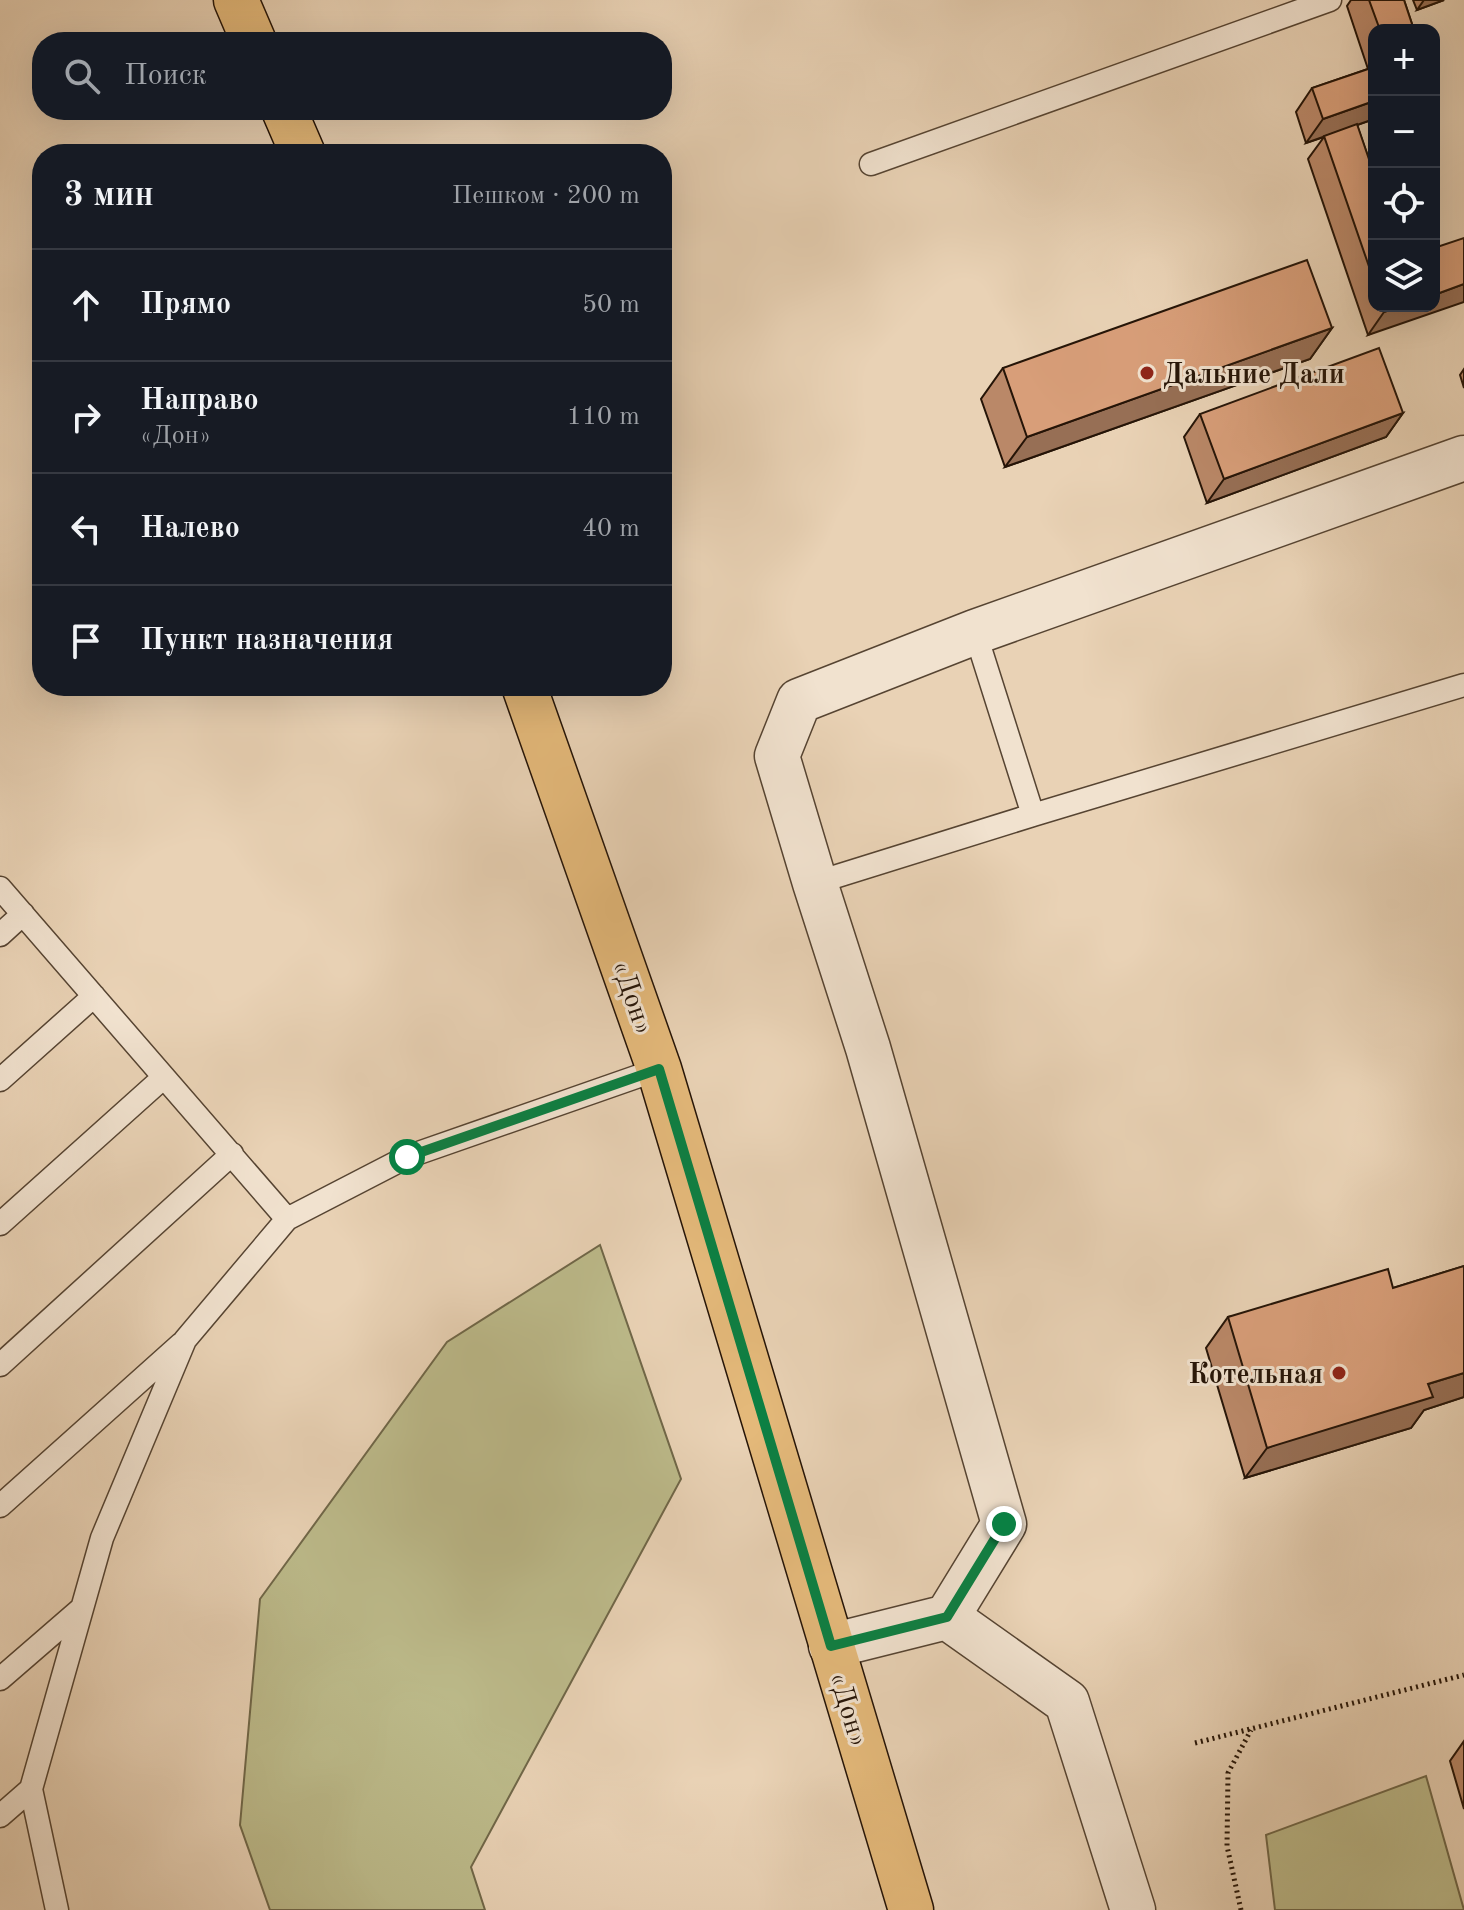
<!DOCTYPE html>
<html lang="ru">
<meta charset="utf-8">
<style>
:root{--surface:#171b24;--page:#242831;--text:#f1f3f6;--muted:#9ea1a6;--line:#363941}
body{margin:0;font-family:"Old Standard TT",serif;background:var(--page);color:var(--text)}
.controls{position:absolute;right:24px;top:24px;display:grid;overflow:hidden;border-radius:16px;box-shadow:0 8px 32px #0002}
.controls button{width:72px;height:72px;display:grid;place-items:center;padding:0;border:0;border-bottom:2px solid var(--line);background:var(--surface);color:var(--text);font:40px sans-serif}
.stop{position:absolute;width:24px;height:24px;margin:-18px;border:6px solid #0b8043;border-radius:50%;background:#fff}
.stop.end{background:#0b8043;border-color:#fff;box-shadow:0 2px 8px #0008}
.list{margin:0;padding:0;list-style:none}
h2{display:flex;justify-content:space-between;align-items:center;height:104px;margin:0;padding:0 32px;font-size:34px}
h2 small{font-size:26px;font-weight:400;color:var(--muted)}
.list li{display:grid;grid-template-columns:52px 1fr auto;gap:24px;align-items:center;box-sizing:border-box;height:112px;padding:0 32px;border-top:2px solid var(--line)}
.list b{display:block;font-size:30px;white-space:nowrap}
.list p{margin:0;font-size:26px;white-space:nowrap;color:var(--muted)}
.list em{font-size:26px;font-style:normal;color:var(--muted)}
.icon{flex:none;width:44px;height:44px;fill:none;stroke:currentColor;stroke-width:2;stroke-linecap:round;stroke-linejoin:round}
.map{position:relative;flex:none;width:1464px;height:1910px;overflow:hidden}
.search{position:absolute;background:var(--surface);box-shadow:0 8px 32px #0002;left:32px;top:32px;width:640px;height:88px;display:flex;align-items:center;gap:20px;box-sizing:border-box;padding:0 28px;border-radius:32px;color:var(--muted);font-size:30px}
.panel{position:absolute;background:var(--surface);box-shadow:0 8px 32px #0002;left:32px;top:144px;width:640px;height:552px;border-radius:32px}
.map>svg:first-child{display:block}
.green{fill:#bcba8a;stroke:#706748;stroke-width:2}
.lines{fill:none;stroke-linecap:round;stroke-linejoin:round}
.lane-casing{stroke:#564432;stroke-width:25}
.street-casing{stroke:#564432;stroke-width:47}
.primary-casing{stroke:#251407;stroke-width:47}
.path{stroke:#251407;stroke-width:5;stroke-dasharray:2 4;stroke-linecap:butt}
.lane{stroke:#f1e2cf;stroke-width:22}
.street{stroke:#f1e2cf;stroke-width:44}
.primary{stroke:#e4b97a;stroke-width:44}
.wall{fill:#ba8868;stroke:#251407;stroke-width:2}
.shaded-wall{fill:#976f55;stroke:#251407;stroke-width:2}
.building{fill:#d89e79;stroke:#251407;stroke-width:2}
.route{stroke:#0b8043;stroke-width:10}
.poi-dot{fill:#8f2418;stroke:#f1e2cf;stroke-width:3}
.labels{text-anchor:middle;stroke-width:6;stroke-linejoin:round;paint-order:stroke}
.poi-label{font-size:28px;font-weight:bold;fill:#251407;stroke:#f1e2cf;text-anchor:start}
.street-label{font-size:28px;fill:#251407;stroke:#f1e2cf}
</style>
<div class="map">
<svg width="1464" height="1910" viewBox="0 0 1464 1910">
<rect width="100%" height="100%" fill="#e9d2b5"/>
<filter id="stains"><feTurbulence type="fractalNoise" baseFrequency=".0025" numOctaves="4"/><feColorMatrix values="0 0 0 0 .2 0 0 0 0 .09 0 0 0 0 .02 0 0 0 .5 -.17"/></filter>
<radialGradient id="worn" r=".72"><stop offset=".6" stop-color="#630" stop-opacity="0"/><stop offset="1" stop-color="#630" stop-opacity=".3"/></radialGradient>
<path class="green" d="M600,1245L681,1479L471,1867L485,1910H270L240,1825L260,1599L447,1342Z
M1426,1776L1464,1910H1275L1266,1835Z"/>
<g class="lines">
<g class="lane-casing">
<path id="lane" d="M871,164L1330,0
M1033,815L1464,685
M815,883L1033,815L975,632
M0,888L287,1219L407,1157L659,1069
M0,935L23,914
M0,1080L94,996
M0,1224L164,1077
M0,1365L232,1154
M0,1506L181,1344
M0,1679L82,1608
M0,1816L31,1789
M57,1910L31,1789L102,1538L185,1340L287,1219"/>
</g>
<g class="street-casing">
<path id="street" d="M831,1646L947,1617
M1133,1910L1067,1702L947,1617L1004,1524L868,1048L815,883L777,756L799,701L975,632L1464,458"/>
</g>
<g class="primary-casing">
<path id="primary" d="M236,0L254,42
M284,110L303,154
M524,686L659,1069L911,1910"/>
</g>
<path class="path" d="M1195,1743L1464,1675
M1241,1910L1227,1846L1228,1773L1251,1730"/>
<use href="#lane" class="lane"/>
<use href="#street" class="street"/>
<use href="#primary" class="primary"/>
</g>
<path class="wall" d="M1351,0H1404L1414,30H1374V119L1357,125L1374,174V306H1434L1368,335L1308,159L1324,137L1306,143L1296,112L1312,88L1368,69L1347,6Z
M1413,0H1444L1417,10Z
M1332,328L1310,359L1005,467L981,399L1003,368Z
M1464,369V388L1460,375Z
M1403,413L1386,437L1207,503L1184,437L1200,414Z
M1464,1266V1397L1424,1410L1411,1428L1245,1478L1206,1348L1228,1317L1393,1288Z
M1464,1741V1809L1450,1761Z"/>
<path class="shaded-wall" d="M1424,0H1444L1417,10Z
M1374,101V119L1306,143L1323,119Z
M1464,284V302L1368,335L1384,312L1401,306H1434V295Z
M1332,328L1310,359L1005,467L1027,437Z
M1403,413L1386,437L1207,503L1224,479Z
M1464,1373V1397L1424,1410L1411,1428L1245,1478L1267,1448L1428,1384Z"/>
<path class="building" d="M1369,0H1404L1414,30H1380Z
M1374,67V101L1323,119L1312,88Z
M1357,124L1374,174V281L1324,136Z
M1464,238V284L1434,295V248Z
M1307,260L1332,328L1027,437L1003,368Z
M1382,306H1401L1384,312Z
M1379,348L1403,413L1224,479L1200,414Z
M1464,1266V1373L1428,1384L1433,1397L1267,1448L1228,1317L1388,1269L1393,1288Z"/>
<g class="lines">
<path class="route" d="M407,1157L659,1069L831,1646L947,1617L1004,1524"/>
</g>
<g class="poi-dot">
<circle cx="1147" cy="373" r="8"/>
<circle cx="1339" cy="1373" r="8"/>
</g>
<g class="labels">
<g class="poi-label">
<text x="1163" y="383">Дальние Дали</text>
<text x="1323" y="1383" text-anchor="end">Котельная</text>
</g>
<g class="street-label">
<text transform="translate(634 997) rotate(71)" y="10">«Дон»</text>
<text transform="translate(850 1709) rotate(73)" y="10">«Дон»</text>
</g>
</g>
<rect width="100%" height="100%" filter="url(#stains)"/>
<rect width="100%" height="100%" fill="url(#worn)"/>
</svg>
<div class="controls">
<button>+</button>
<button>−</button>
<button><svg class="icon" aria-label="locate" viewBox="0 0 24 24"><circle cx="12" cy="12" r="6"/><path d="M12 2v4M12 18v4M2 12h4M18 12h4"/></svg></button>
<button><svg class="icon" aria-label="layers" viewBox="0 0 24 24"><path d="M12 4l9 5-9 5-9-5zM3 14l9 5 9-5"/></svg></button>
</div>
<div class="stop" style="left:407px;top:1157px"></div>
<div class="stop end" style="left:1004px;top:1524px"></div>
<div class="search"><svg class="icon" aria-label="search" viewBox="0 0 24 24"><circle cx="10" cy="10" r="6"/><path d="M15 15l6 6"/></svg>Поиск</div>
<section class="panel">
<h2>3 мин<small>Пешком · 200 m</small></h2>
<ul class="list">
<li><svg class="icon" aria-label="ahead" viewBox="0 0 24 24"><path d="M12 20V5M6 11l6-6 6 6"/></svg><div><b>Прямо</b></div><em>50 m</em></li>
<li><svg class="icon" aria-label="right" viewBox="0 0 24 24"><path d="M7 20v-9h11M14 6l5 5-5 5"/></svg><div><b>Направо</b><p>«Дон»</p></div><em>110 m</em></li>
<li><svg class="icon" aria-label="left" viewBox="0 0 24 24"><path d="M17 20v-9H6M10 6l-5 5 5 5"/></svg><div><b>Налево</b></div><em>40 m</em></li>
<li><svg class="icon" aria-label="arrive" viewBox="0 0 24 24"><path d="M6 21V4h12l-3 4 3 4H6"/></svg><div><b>Пункт назначения</b></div></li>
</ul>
</section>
</div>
